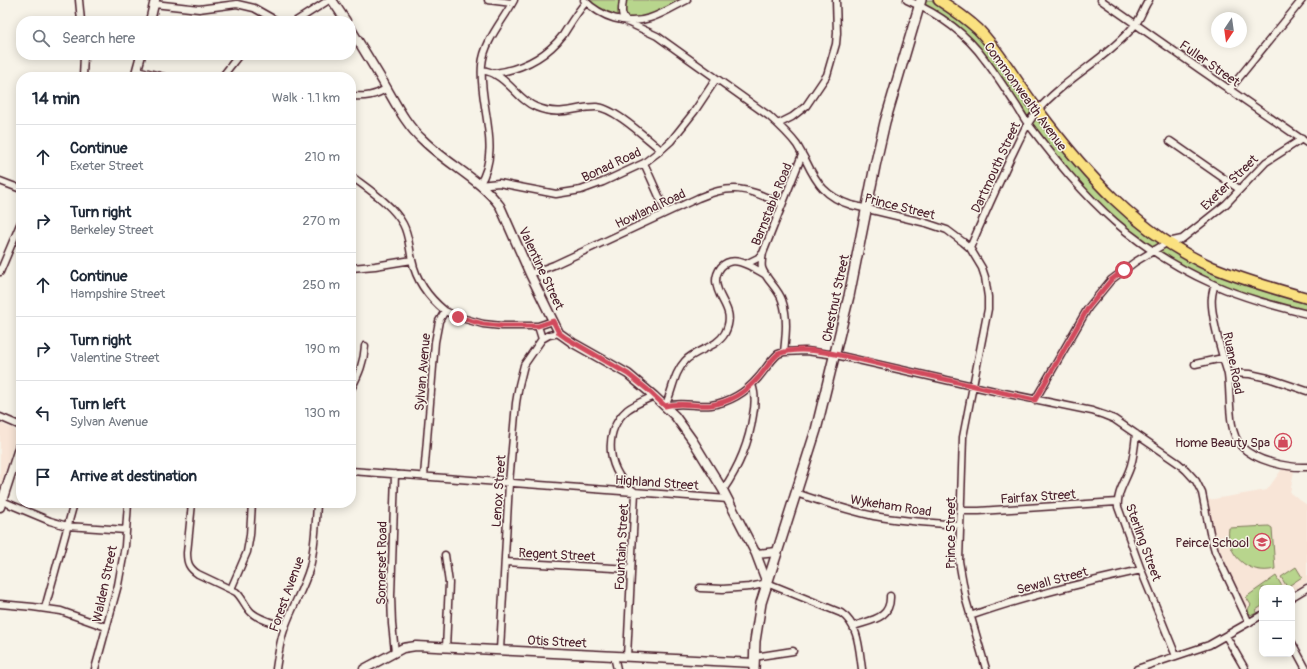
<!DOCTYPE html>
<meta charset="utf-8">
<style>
:root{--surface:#fff;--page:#f6f6f7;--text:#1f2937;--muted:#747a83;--line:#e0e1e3}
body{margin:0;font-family:Pangolin,sans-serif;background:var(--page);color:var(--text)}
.controls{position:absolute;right:12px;bottom:12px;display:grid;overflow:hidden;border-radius:8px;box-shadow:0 2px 10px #0003}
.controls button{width:36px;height:36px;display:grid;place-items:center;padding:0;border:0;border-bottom:1px solid var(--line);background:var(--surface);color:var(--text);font:20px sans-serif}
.compass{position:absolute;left:1211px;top:12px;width:36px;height:36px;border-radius:50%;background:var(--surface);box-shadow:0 2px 10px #0003;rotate:193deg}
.stop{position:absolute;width:12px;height:12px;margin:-9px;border:3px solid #d1495b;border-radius:50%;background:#fff}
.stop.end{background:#d1495b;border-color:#fff;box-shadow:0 1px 4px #0008}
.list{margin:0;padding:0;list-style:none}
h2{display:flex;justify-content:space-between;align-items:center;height:52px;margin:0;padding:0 16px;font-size:17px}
h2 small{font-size:13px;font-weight:400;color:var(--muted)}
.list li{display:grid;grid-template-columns:26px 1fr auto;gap:12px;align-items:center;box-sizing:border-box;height:64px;padding:0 16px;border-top:1px solid var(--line)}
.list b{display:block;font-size:15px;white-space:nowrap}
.list p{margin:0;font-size:13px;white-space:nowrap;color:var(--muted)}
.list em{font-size:13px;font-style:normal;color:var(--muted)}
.icon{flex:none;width:22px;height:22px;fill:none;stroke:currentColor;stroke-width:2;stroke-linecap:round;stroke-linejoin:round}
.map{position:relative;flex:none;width:1307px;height:669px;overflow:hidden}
.search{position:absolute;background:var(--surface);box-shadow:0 2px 10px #0003;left:16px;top:16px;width:340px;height:44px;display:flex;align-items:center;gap:10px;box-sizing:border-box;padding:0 14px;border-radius:16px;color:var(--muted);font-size:15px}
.panel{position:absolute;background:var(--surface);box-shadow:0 2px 10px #0003;left:16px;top:72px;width:340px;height:436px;border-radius:16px}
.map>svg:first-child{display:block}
.built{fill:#f8e5d7}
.green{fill:#b8d58d;stroke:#817a5c}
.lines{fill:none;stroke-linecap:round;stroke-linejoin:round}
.minor-casing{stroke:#4a1f2b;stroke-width:9}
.tertiary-casing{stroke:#4a1f2b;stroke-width:11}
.secondary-casing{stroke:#4a1f2b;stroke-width:12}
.primary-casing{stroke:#4a1f2b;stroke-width:13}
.minor{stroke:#f7f3e8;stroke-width:6}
.tertiary{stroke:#f7f3e8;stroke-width:8}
.secondary{stroke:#f7f3e8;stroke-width:9}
.primary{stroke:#fae180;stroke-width:10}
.route{stroke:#d1495b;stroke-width:5}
.labels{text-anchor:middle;stroke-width:3;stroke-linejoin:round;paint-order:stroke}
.street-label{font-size:13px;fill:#4a1f2b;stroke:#f7f3e8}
.poi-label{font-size:13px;fill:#4a1f2b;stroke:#f7f3e8;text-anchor:end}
</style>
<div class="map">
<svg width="1307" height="669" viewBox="0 0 1307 669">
<rect width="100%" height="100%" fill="#f7f3e8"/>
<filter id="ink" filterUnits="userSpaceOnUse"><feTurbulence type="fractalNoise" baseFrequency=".025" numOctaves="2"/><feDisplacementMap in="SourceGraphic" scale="8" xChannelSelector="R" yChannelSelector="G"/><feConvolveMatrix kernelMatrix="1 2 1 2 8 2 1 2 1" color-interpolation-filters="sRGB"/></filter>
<g filter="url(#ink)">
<path class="built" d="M0,423L14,429L17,434L0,488Z
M1282,469L1294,471L1290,493L1307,505V582L1292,592V588H1262V609L1251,615L1249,614L1219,548L1212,524L1208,500L1267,490Z"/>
<path class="green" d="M584,0H687L656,16L619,19Z
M907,0H939L978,30L1094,179L1184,252L1307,298V314L1257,300L1187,271L1115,222L1047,148L985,59L952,27Z
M1269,526L1272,528L1275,569C1248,576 1225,554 1229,528Z
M1296,567L1302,577L1287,587L1281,577Z
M1276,576L1283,588H1262V606L1256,610L1257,612L1253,615L1250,614C1247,612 1248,608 1251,605L1246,597Z"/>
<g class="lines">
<g class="minor-casing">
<path id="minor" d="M79,0L81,21
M488,0L512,3
M584,0C601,17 626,26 650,18C663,14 675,6 687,0
M623,0C622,8 620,16 627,22L657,36L769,116C779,125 789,134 797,145C800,150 803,156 806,161C817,184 826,197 851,205L926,223L947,230L963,242L970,248L982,268L985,277L988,297V309L963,437L959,561L966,600L986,669
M907,0C937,13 966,33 985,60C996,74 1006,90 1016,105C1020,111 1024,119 1029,125C1055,159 1083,194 1115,222C1145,248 1179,269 1215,285C1244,298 1276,306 1307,314
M1101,0L1201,70L1307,143
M154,4L199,9L237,4L254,8L277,21
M296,21L329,0
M137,70L164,77
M482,70C486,71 492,72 496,75C511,83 520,101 536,107C560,117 574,107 596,107C614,107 647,139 661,150
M495,73C522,69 546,57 563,35C570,24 577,12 586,2
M83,77L84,55
M222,77L239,55
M1229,90L1302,0
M351,96C365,97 375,96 387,88
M778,124L792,117L806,106L827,75L836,44L837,33L836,0
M1170,141L1239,189
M644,163L666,212
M351,176C368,189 393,205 403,224C409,235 409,247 412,260C416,280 428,297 445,311
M0,181L21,189
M479,185L499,183L556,194L581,190L603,182L644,163L661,150L671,141L694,112L716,79
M479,185C503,149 478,104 482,65C484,41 503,21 514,0
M970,248C983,218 997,187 1011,157C1019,141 1026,123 1038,110C1066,78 1106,59 1134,26C1141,19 1143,8 1149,0
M746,264L758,258L763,253
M351,268L375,266L412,260
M0,272L21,222
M530,274L554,265L698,198C735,182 747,189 782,204
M1214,285C1214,289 1212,293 1212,297C1210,309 1219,344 1223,357C1224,363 1227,369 1228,375C1231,396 1227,430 1241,446C1255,461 1287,468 1307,467
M542,339L549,335L559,333
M784,352C786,334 788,317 782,300C778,288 766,280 762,268C761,263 762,258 763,253L802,155
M1195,364L1223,358
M1228,373L1250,374L1268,378L1307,391
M351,389C359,374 364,362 365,346
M1035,400L1088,308L1111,280L1135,262L1168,242L1182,239L1226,204L1266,162L1302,139
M665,406C683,401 695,407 711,405C730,402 746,392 758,378C765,370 770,361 778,354L784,352L806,351L836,355L999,392L1092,411L1104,415L1114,419L1178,463L1186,470L1196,481L1202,493L1210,533L1215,551L1249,623
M665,406C673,391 673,374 685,361C696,349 717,348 725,333C737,309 717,301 716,281C716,276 718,271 721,267C734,253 753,268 766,275
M0,417L21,426
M1136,434C1135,444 1134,455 1131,465C1127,479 1116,493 1118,507L1141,570L1176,656
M351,471L728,499
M395,474L391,596L392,624L395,652
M424,476L435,342L439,321L445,311L458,317L483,324L502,326H538L553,321
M723,490C739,467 749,443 753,415C755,405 756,395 752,385
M796,493C822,502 847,510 874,516C902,521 931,523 960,525
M2,501L50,521L67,526L126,530
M192,503L187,553C187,563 189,568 198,574L236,592C243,598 245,607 252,613C260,620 274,623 285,627
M960,511H979L1117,502
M445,555L449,583L446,648
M505,562L631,569
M700,588L723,589L750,587L767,583L841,613C859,625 859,649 862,669
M231,589L247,552L250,535L252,503
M1292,597L1307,588
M0,604L33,607L61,611L106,627
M45,608L74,503
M970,616C1026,596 1083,583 1141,570
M854,626C871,620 891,619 890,596
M1226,636L1245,669
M1292,643L1306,669
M500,650L509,483L516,403L519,385L524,365L542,339L538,326
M614,656L617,669
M627,657L635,492C608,474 601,433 627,410C635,404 645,400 654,396
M754,657L793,651
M95,669L118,585L125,546L128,503
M276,669C278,655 280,640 285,627C292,607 304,588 310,567C315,546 316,524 317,503
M1137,669L1209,645L1262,615"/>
</g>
<g class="tertiary-casing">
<path id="tertiary" d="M332,0L346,21
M150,21L155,0
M351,29C363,49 375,68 386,87C397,106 407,126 423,140C447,164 480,179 500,206L530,274L559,333L573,343L628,374L654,396L675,416L693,441L723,490L756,554L767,583
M135,77L141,55
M0,507L21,442
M756,554L777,552
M364,669L403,648L416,646L754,663"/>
</g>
<g class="secondary-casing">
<path id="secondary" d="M754,669L755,641L761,603L816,430L849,296L875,166L885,122L921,0"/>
</g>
<g class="primary-casing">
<path id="primary" d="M939,0C953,9 966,18 978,29C1001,53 1017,83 1037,109C1085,173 1138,234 1212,267C1243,280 1275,289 1307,298"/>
</g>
<use href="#minor" class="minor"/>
<use href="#tertiary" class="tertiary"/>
<use href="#secondary" class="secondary"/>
<use href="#primary" class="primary"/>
</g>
</g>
<g class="lines" filter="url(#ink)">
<path class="route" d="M458,317L483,324L502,326H538L553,321L559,333L566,338L628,374L648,390L665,406C682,401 695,407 711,405C730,402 746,392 758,378C765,370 770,361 778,354C802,344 838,355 862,360L1035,400L1088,308L1111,280L1124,270"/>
</g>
<defs>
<g id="shop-ring" transform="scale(0.9)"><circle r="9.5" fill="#f7f3e8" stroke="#d1495b" stroke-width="1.5"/><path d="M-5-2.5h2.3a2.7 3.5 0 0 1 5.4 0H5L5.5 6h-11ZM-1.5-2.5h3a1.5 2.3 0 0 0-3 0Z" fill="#d1495b"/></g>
<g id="school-ring" transform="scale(0.9)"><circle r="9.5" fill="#f7f3e8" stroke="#d1495b" stroke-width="1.5"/><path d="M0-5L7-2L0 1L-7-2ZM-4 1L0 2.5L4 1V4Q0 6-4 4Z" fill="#d1495b"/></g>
</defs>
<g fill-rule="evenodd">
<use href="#shop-ring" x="1283" y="442"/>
<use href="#school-ring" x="1262" y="542"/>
</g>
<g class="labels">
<g class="street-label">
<text transform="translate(1210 63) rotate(35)" y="5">Fuller Street</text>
<text transform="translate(1026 96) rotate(54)" y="5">Commonwealth Avenue</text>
<text transform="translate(611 164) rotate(-25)" y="5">Bonad Road</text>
<text transform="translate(995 167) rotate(-65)" y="5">Dartmouth Street</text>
<text transform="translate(1229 182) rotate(-44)" y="5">Exeter Street</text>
<text transform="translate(771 204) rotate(-68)" y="5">Barnstable Road</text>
<text transform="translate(900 206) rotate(14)" y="5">Prince Street</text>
<text transform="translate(650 208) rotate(-25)" y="5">Howland Road</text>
<text transform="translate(542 268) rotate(65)" y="5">Valentine Street</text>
<text transform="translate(835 298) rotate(-78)" y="5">Chestnut Street</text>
<text transform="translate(1234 363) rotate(79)" y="5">Ruane Road</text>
<text transform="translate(422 372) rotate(-85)" y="5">Sylvan Avenue</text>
<text transform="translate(657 482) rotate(4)" y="5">Highland Street</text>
<text transform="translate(498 491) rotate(-86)" y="5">Lenox Street</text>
<text transform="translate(1038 496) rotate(-4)" y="5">Fairfax Street</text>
<text transform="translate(891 505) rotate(9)" y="5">Wykeham Road</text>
<text transform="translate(950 533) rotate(-90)" y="5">Prince Street</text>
<text transform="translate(1144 542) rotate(70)" y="5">Sterling Street</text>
<text transform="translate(621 547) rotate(-87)" y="5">Fountain Street</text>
<text transform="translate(557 554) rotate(3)" y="5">Regent Street</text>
<text transform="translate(381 563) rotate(-89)" y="5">Somerset Road</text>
<text transform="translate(1052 580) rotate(-15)" y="5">Sewall Street</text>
<text transform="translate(104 584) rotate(-78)" y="5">Walden Street</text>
<text transform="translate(286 594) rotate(-70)" y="5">Forest Avenue</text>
<text transform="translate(557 641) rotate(3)" y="5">Otis Street</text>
</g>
<g class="poi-label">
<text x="1270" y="447">Home Beauty Spa</text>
<text x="1249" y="547">Peirce School</text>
</g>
</g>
</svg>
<div class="controls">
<button>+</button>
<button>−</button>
</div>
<svg class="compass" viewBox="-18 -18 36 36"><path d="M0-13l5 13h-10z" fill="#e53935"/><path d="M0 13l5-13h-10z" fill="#747a83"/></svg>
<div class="stop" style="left:1124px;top:270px"></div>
<div class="stop end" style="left:458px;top:317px"></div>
<div class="search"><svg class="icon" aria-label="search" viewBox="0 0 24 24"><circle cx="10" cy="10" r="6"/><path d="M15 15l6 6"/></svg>Search here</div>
<section class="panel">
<h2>14 min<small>Walk · 1.1 km</small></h2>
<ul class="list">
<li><svg class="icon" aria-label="ahead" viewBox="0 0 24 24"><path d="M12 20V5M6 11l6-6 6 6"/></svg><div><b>Continue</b><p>Exeter Street</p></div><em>210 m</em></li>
<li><svg class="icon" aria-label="right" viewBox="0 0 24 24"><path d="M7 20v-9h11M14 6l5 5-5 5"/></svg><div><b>Turn right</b><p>Berkeley Street</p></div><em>270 m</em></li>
<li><svg class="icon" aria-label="ahead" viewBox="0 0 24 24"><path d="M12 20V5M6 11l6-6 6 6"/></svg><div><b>Continue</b><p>Hampshire Street</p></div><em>250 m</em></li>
<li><svg class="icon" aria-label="right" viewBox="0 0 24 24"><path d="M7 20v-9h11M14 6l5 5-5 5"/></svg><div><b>Turn right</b><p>Valentine Street</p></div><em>190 m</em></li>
<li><svg class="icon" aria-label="left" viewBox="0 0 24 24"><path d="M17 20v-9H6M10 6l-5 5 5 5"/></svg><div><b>Turn left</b><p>Sylvan Avenue</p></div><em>130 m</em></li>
<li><svg class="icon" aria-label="arrive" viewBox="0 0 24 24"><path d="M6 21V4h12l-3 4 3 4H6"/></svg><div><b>Arrive at destination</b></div></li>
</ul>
</section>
</div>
